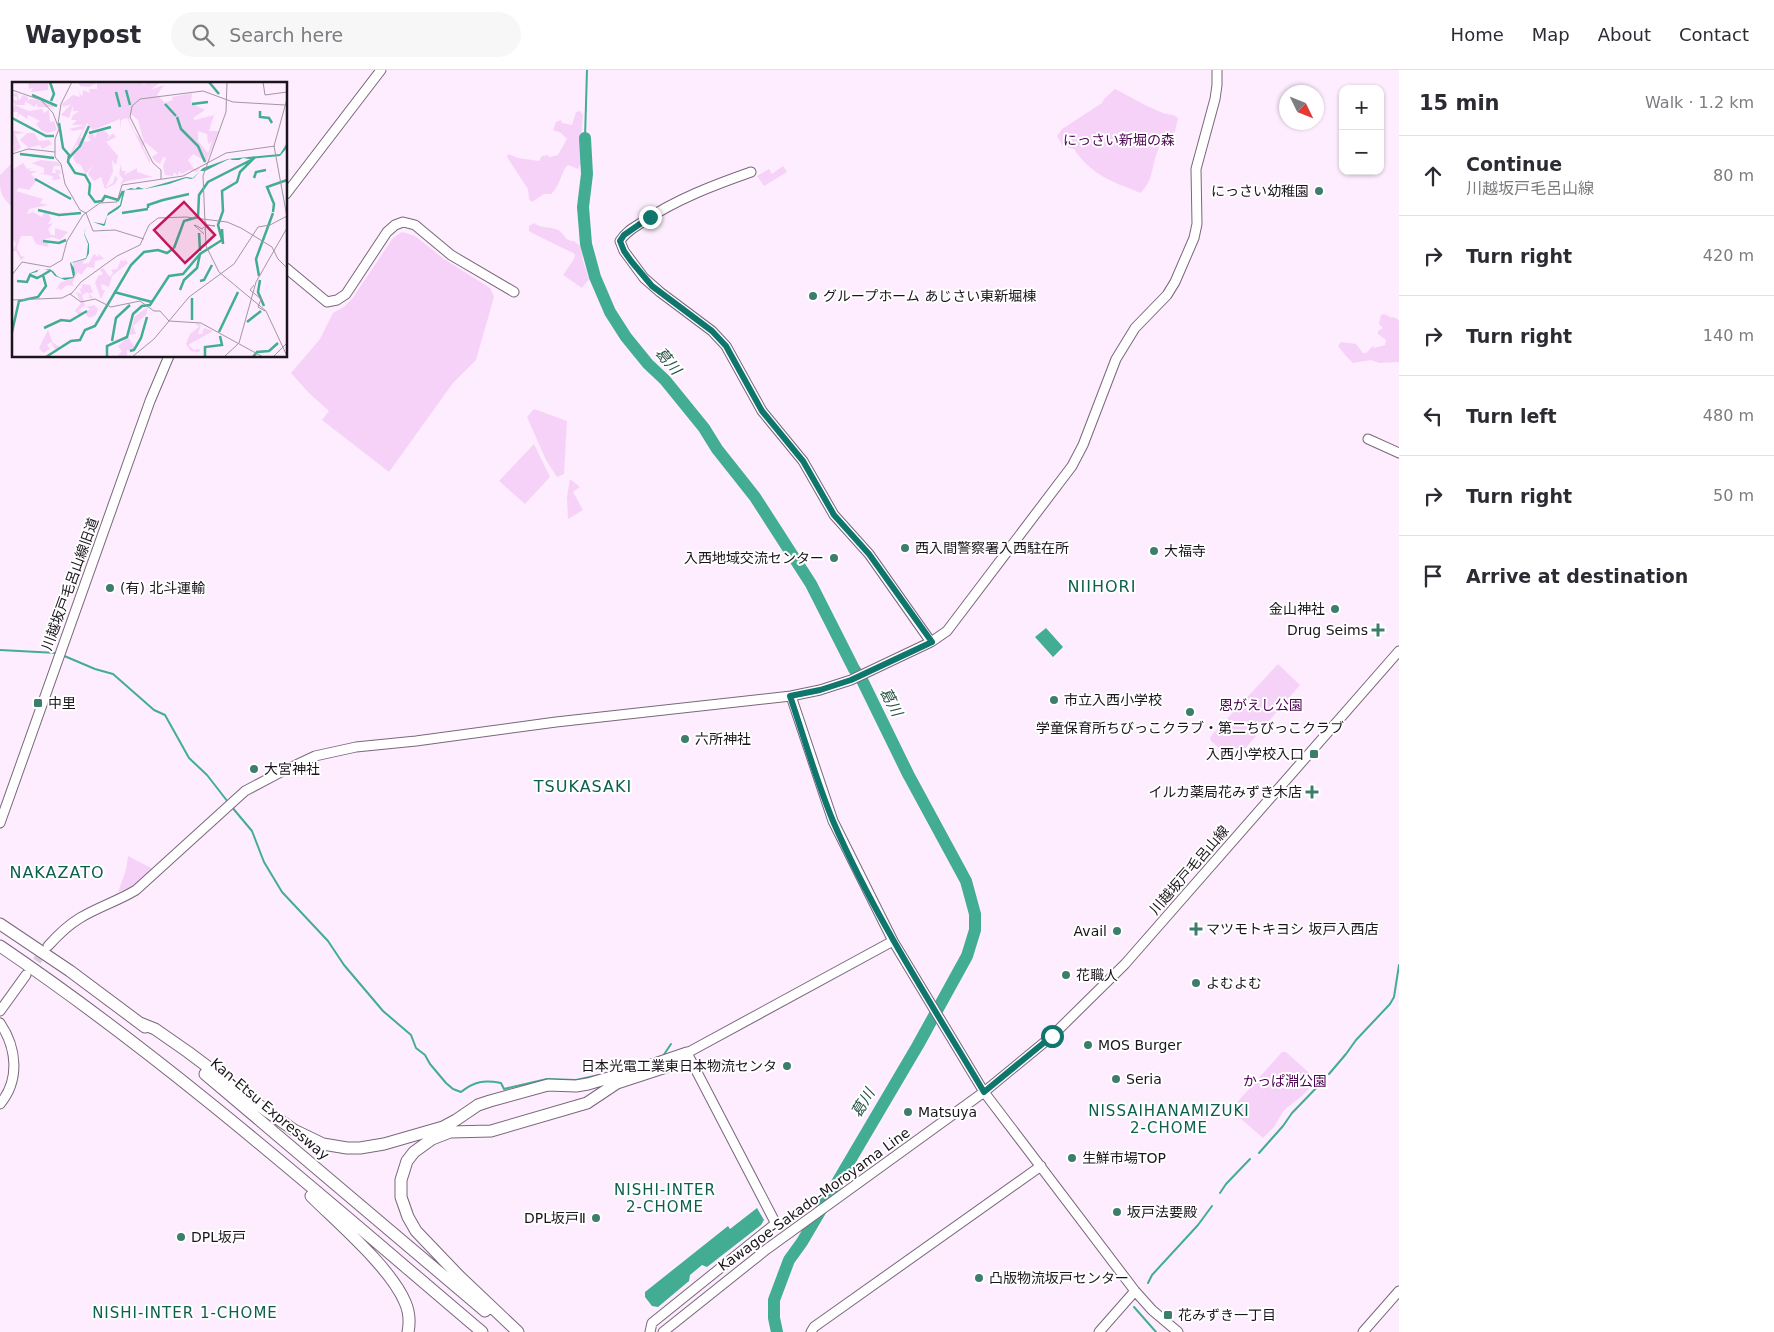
<!DOCTYPE html>
<meta charset="utf-8">
<style>
:root{--surface:#fff;--page:#f7f7f7;--text:#2b2b33;--muted:#7c7c81;--line:#e1e1e2}
body{margin:0;font-family:"DejaVu Sans","Noto Sans JP",sans-serif;background:var(--page);color:var(--text)}
.controls{position:absolute;right:15px;top:15px;display:grid;overflow:hidden;border-radius:10px;box-shadow:0 1px 4px #0004}
.controls button{width:45px;height:45px;display:grid;place-items:center;padding:0;border:0;border-bottom:1px solid var(--line);background:var(--surface);color:var(--text);font:25px sans-serif}
.compass{position:absolute;left:1279px;top:15px;width:45px;height:45px;border-radius:50%;background:var(--surface);box-shadow:0 1px 4px #0004;rotate:133deg}
.stop{position:absolute;width:15px;height:15px;margin:-11px;border:4px solid #0f766e;border-radius:50%;background:#fff}
.stop.end{background:#0f766e;border-color:#fff;box-shadow:0 1px 5px #0008}
.list{margin:0;padding:0;list-style:none}
h2{display:flex;justify-content:space-between;align-items:center;height:65px;margin:0;padding:0 20px;font-size:21px}
h2 small{font-size:16px;font-weight:400;color:var(--muted)}
.list li{display:grid;grid-template-columns:32px 1fr auto;gap:15px;align-items:center;box-sizing:border-box;height:80px;padding:0 20px;border-top:1px solid var(--line)}
.list b{display:block;font-size:19px;white-space:nowrap}
.list p{margin:0;font-size:16px;white-space:nowrap;color:var(--muted)}
.list em{font-size:16px;font-style:normal;color:var(--muted)}
.icon{flex:none;width:28px;height:28px;fill:none;stroke:currentColor;stroke-width:2;stroke-linecap:round;stroke-linejoin:round}
.map{position:relative;flex:none;width:1399px;height:1262px;overflow:hidden}
header{display:flex;align-items:center;gap:30px;box-sizing:border-box;height:70px;padding:0 25px;background:var(--surface);border-bottom:1px solid var(--line)}
header strong{font-size:24px}
nav{display:flex;gap:28px;margin-inline-start:auto;font-size:18px}
.search{width:350px;height:45px;background:var(--page);display:flex;align-items:center;gap:12px;box-sizing:border-box;padding:0 18px;border-radius:28px;color:var(--muted);font-size:19px}
main{display:flex}
aside{flex:1;background:var(--surface)}
.map>svg:first-child{display:block}
.green{fill:#f6d2f8}
.water{fill:#42ad92}
.lines{fill:none;stroke-linecap:round;stroke-linejoin:round}
.stream{stroke:#42ad92;stroke-width:2}
.river{stroke:#42ad92;stroke-width:12}
.secondary-tunnel{stroke:#dbccdc;stroke-width:9;stroke-dasharray:9 4.5;stroke-linecap:butt}
.secondary-casing{stroke:#79687a;stroke-width:11}
.primary-casing{stroke:#79687a;stroke-width:11}
.highway-casing{stroke:#79687a;stroke-width:13}
.secondary{stroke:#fff;stroke-width:9}
.primary{stroke:#fff;stroke-width:9}
.highway{stroke:#fff;stroke-width:11}
.route{stroke:#0f766e;stroke-width:6}
.poi-dot{fill:#3d7d6b;stroke:#fff;stroke-width:2}
.labels{text-anchor:middle;stroke-width:4;stroke-linejoin:round;paint-order:stroke}
.park-label{font-size:14px;fill:#4e0554;stroke:#fff}
.poi-label{font-size:14px;fill:#1b141c;stroke:#fff;text-anchor:start}
.street-label{font-size:14px;fill:#1b141c;stroke:#fff}
.water-label{font-size:15px;font-style:italic;fill:#245144;stroke:#fff}
.neighbourhood-label{font-size:15px;letter-spacing:1px;fill:#0d604e;stroke:#fff}
.quarter-label{font-size:16px;letter-spacing:1px;fill:#0d604e;stroke:#fff}
.inset-river{fill:none;stroke:#42ad92;stroke-width:2.5}
.inset-road{fill:none;stroke:#a396a4;stroke-width:1}
.view{fill:#c2185b;fill-opacity:0.15;stroke:#c2185b;stroke-width:2.5}
.inset-edge{fill:none;stroke:#1b141c;stroke-width:2.5}
</style>
<header>
<strong>Waypost</strong>
<div class="search"><svg class="icon" aria-label="search" viewBox="0 0 24 24"><circle cx="10" cy="10" r="6"/><path d="M15 15l6 6"/></svg>Search here</div>
<nav><a>Home</a><a>Map</a><a>About</a><a>Contact</a></nav>
</header>
<main>
<div class="map">
<svg width="1399" height="1262" viewBox="0 0 1399 1262">
<rect width="100%" height="100%" fill="#fdedfe"/>
<path class="green" d="M1115,19C1131,27 1147,37 1163,43C1169,45 1174,44 1178,48L1175,62C1156,67 1155,94 1150,109C1148,114 1144,118 1141,123C1113,112 1091,105 1074,79L1063,76L1057,66L1062,59L1102,33L1104,29Z
M580,41L583,45L580,79L582,91L578,99L568,95C561,101 561,115 551,124H544L532,132L529,129L528,119L507,87L508,84L518,88L539,91L542,86L547,85L550,87L558,85L567,69L561,63L553,60L556,52L561,50L562,53L572,55L576,42Z
M14,80V136L12,137C0,125 0,122 0,105L13,92Z
M783,96L787,102L764,116L757,106L769,99L772,104Z
M534,153C541,159 549,156 558,160C565,164 564,171 574,171L581,177L583,191L589,209L582,218L563,205L574,189L575,184L532,163L529,161V156Z
M402,162L415,166L444,189L490,218L494,227L476,290L453,313L389,402L322,350L329,341L309,323L291,303L320,269L333,243L344,237L352,229L393,168Z
M1384,244L1390,247L1396,248L1399,251V292L1379,293L1371,290L1353,293L1346,286L1338,276L1341,272L1356,274L1363,283H1366L1373,276L1374,278L1385,275L1386,270L1378,264V261L1383,258L1379,254L1381,245Z
M534,339L567,351L564,404L557,407L546,390L527,347Z
M534,374L550,407L525,434L499,411Z
M570,409L580,417L573,422L583,440L568,449L567,427Z
M1278,594L1300,615L1236,689H1232L1211,671L1210,667Z
M128,786L153,799L133,817L118,822L126,800Z
M1282,982H1286L1317,1010L1302,1026L1284,1040L1274,1057L1263,1068L1233,1042L1232,1038Z"/>
<path class="water" d="M1046,558L1063,577L1053,587L1035,567Z
M757,1138L764,1150L761,1155L707,1197L702,1195L690,1205L689,1211L658,1237L652,1236L645,1227V1222L728,1156L730,1159Z"/>
<g class="lines">
<path class="stream" d="M585,68L587,0
M0,580L57,583
M62,585L95,599L113,604L154,640L165,645L189,688L207,705L228,732
M231,736L252,761L264,792L282,822L328,871L344,895L383,941L411,965L416,978L425,985L430,994L446,1013L453,1019L461,1022C475,1011 484,1010 501,1013L504,1019L547,1009L576,1010L604,1004
M663,986L671,974
M1329,1004L1346,984L1356,970L1390,934L1394,927L1399,895
M1259,1083L1283,1056L1292,1043L1321,1013
M1220,1123L1226,1114L1250,1089
M1148,1213L1152,1205L1198,1155L1212,1136
M1134,1237L1156,1262"/>
<path class="river" d="M585,68L587,104L583,137L586,174L595,207L610,242L626,267L648,294L665,310L704,358L717,379L755,427L811,514L854,599L862,610L908,704L966,811L975,844V860L967,886L918,975L802,1172L789,1190L774,1230V1248L777,1262"/>
<path class="secondary-tunnel" d="M29,902L46,878"/>
<g class="secondary-casing">
<path id="secondary" d="M751,102C714,115 677,129 644,151C635,157 626,161 620,171L624,181L644,208L660,222L712,261L726,276L762,341L803,391L834,445L869,484L931,572
M286,124L381,0
M286,198L327,232L337,230L346,224L387,162L395,155L403,152L415,155L451,185L514,222
M1368,369L1399,383
M791,626L833,751L893,871L984,1022L1135,1221L1152,1240L1178,1262
M0,753L150,331L169,286
M48,876C57,866 68,855 80,848C98,837 118,831 136,820L245,721L281,702L315,686L356,677L416,671L556,652L791,626L820,620L851,610L931,572L947,561L1072,396L1083,375L1116,289L1135,258L1167,225L1175,212L1194,168L1197,154L1196,99L1215,29L1217,15V0
M0,941L26,905
M0,953C17,978 20,1010 0,1034
M650,1262L652,1253L775,1154V1152L687,983L893,871
M811,1262L814,1257L1041,1096
M1099,1262L1135,1221
M1363,1262L1399,1221"/>
</g>
<g class="primary-casing">
<path id="primary" d="M663,1262L767,1179L984,1022L1052,966L1125,894L1399,581"/>
</g>
<g class="highway-casing">
<path id="highway" d="M0,854L70,901L145,957
M0,876C171,992 325,1129 482,1262
M140,953L155,959L188,982L268,1042L294,1060L323,1074L347,1078H360L384,1074L443,1057L456,1050L478,1035L490,1031L548,1015L576,1016L588,1014L649,996L687,983L669,996L617,1013L587,1033L491,1061L450,1062L432,1069L414,1082L407,1091L401,1110V1127L408,1147L416,1161L459,1206L518,1262
M205,1004L485,1241
M311,1126C339,1154 390,1197 405,1232C409,1241 410,1252 408,1262"/>
</g>
<use href="#secondary" class="secondary"/>
<use href="#primary" class="primary"/>
<use href="#highway" class="highway"/>
</g>
<g class="lines">
<path class="route" d="M650,147L624,165L620,171L624,181L631,191L652,216L712,261L726,276L762,341L803,391L834,445L869,484L932,572L851,610L820,620L790,626C804,667 816,710 833,751C874,846 931,933 984,1022L1052,966"/>
</g>
<g class="poi-dot">
<circle cx="1319" cy="121" r="5"/>
<circle cx="813" cy="226" r="5"/>
<circle cx="905" cy="478" r="5"/>
<circle cx="1154" cy="481" r="5"/>
<circle cx="834" cy="488" r="5"/>
<circle cx="110" cy="518" r="5"/>
<circle cx="1335" cy="539" r="5"/>
<path d="M1375.5 552.5h5v5h5v5h-5v5h-5v-5h-5v-5h5z"/>
<circle cx="1054" cy="630" r="5"/>
<rect x="33" y="628" width="10" height="10" rx="2.5"/>
<circle cx="1190" cy="642" r="5"/>
<circle cx="685" cy="669" r="5"/>
<rect x="1309" y="679" width="10" height="10" rx="2.5"/>
<circle cx="254" cy="699" r="5"/>
<path d="M1309.5 714.5h5v5h5v5h-5v5h-5v-5h-5v-5h5z"/>
<path d="M1193.5 851.5h5v5h5v5h-5v5h-5v-5h-5v-5h5z"/>
<circle cx="1117" cy="861" r="5"/>
<circle cx="1066" cy="905" r="5"/>
<circle cx="1196" cy="913" r="5"/>
<circle cx="1088" cy="975" r="5"/>
<circle cx="787" cy="996" r="5"/>
<circle cx="1116" cy="1009" r="5"/>
<circle cx="908" cy="1042" r="5"/>
<circle cx="1072" cy="1088" r="5"/>
<circle cx="1117" cy="1142" r="5"/>
<circle cx="596" cy="1148" r="5"/>
<circle cx="181" cy="1167" r="5"/>
<circle cx="979" cy="1208" r="5"/>
<rect x="1163" y="1240" width="10" height="10" rx="2.5"/>
</g>
<g class="labels">
<g class="park-label">
<text x="1119" y="75">にっさい新堀の森</text>
<text x="1261" y="640">恩がえし公園</text>
<text x="1285" y="1016">かっぱ淵公園</text>
</g>
<g class="poi-label">
<text x="1309" y="126" text-anchor="end">にっさい幼稚園</text>
<text x="823" y="231">グループホーム あじさい東新堀棟</text>
<text x="915" y="483">西入間警察署入西駐在所</text>
<text x="1164" y="486">大福寺</text>
<text x="824" y="493" text-anchor="end">入西地域交流センター</text>
<text x="120" y="523">(有) 北斗運輸</text>
<text x="1325" y="544" text-anchor="end">金山神社</text>
<text x="1368" y="565" text-anchor="end">Drug Seims</text>
<text x="1064" y="635">市立入西小学校</text>
<text x="48" y="638">中里</text>
<text x="1190" y="663" text-anchor="middle">学童保育所ちびっこクラブ・第二ちびっこクラブ</text>
<text x="695" y="674">六所神社</text>
<text x="1304" y="689" text-anchor="end">入西小学校入口</text>
<text x="264" y="704">大宮神社</text>
<text x="1302" y="727" text-anchor="end">イルカ薬局花みずき木店</text>
<text x="1206" y="864">マツモトキヨシ 坂戸入西店</text>
<text x="1107" y="866" text-anchor="end">Avail</text>
<text x="1076" y="910">花職人</text>
<text x="1206" y="918">よむよむ</text>
<text x="1098" y="980">MOS Burger</text>
<text x="777" y="1001" text-anchor="end">日本光電工業東日本物流センタ</text>
<text x="1126" y="1014">Seria</text>
<text x="918" y="1047">Matsuya</text>
<text x="1082" y="1093">生鮮市場TOP</text>
<text x="1127" y="1147">坂戸法要殿</text>
<text x="586" y="1153" text-anchor="end">DPL坂戸Ⅱ</text>
<text x="191" y="1172">DPL坂戸</text>
<text x="989" y="1213">凸版物流坂戸センター</text>
<text x="1178" y="1250">花みずき一丁目</text>
</g>
<g class="street-label">
<text transform="translate(70 514) rotate(-70)" y="5">川越坂戸毛呂山線旧道</text>
<text transform="translate(1189 800) rotate(-49)" y="5">川越坂戸毛呂山線</text>
<text transform="translate(270 1039) rotate(40)" y="5">Kan-Etsu Expressway</text>
<text transform="translate(814 1129) rotate(-36)" y="5">Kawagoe-Sakado-Moroyama Line</text>
</g>
<g class="water-label">
<text transform="translate(668 291) rotate(50)" y="5">葛川</text>
<text transform="translate(891 632) rotate(62)" y="5">葛川</text>
<text transform="translate(863 1033) rotate(-59)" y="5">葛川</text>
</g>
<g class="neighbourhood-label">
<text x="1169" y="1046">NISSAIHANAMIZUKI<tspan x="1169" dy="17">2-CHOME</tspan></text>
<text x="665" y="1125">NISHI-INTER<tspan x="665" dy="17">2-CHOME</tspan></text>
<text x="185" y="1248">NISHI-INTER 1-CHOME</text>
</g>
<g class="quarter-label">
<text x="1102" y="522">NIIHORI</text>
<text x="583" y="722">TSUKASAKI</text>
<text x="57" y="808">NAKAZATO</text>
</g>
</g>
<g transform="translate(12 12)">
<rect width="275" height="275" fill="#fdedfe"/>
<path d="M16,0H36V8L19,10L21,6L17,7ZM66,0H131L132,4L133,0H149L138,8L152,3L145,13L153,21L161,18L160,15L180,11L179,21L193,28L181,36L183,38L202,33L197,49H207L193,83V79L181,72L176,78L182,87L188,86L185,90L177,88L170,92L167,89L166,94L162,90L161,94L153,93L151,84L154,76L151,75L148,82L143,79L140,75L146,71L133,60L131,65L138,78V82L115,36L109,38L108,48V37L81,48L75,41L68,55L74,60L79,58L76,55L80,50L83,56L85,50L92,48L97,53L95,57L101,51L104,55L94,60L106,74L104,83L100,78L101,90L94,105L101,101L103,94L106,96L103,102L93,107L89,95L82,99L76,92L81,82L74,92L68,82L64,81L61,75L68,64L64,63L60,72H58L71,47L61,49L57,47L73,43H60L65,38H59L61,33L67,29H61V23L57,36L49,33L59,22L51,25L50,22L61,13L68,15L67,9L70,15L71,8L78,11L77,7H85V1L77,5L68,4ZM118,31L126,38L132,60L123,51L117,38ZM186,49L195,52L196,62L200,59L196,71L186,59ZM5,11L7,19L11,13L16,15V19L18,17L33,19L39,23L42,22L43,25H26L25,22L22,25L13,19V23H3L0,17L5,19V15L0,13ZM2,23L17,29L30,27L32,31L37,28L38,40L42,39L45,48L35,51L29,48L24,42L28,39L16,33L15,37L8,32L6,34V30H0ZM0,48L13,51L3,52L9,66L2,70ZM15,51H22L27,59L37,58L40,62L30,67L28,63L17,66L8,58ZM29,78L46,80L49,84H42L40,91H44L43,87L49,89L48,93L45,90L49,97L42,98L38,96H42L40,94L27,91H32V86L20,81ZM11,81L15,87L20,86L16,89H25L19,92L25,98L17,108L7,106L4,109L31,117L28,121L36,123L17,127L15,132L21,130L30,135L33,128L39,130L36,131L39,137L36,142L41,141L36,147L39,153H43V146L56,150L48,158L40,155L31,158L37,160L36,165L24,162L20,154H9L5,166L9,174L13,175L9,178L4,169L0,170L4,162L0,155V88ZM109,82L110,89H114L112,93L125,86V90L141,95L115,99L108,103L111,97L107,92ZM82,172L86,175L87,172L92,177L83,179L82,186L75,185L69,193L66,190L60,201L62,204L55,203L48,209V206L44,208L48,201L62,195L61,179L72,178L71,182L77,181ZM112,176L116,181L100,194L97,205L89,202L90,208H93L89,217L83,201L86,194L91,192L88,188L91,186L98,195L101,191L99,188L105,187L109,178L113,180ZM70,202L78,203L81,211H77L81,216H74L78,215L76,210L70,213L73,223L66,229L73,231L78,227L74,225L82,223L86,227L84,233L77,236L73,231L67,233L63,229L69,221L64,210L70,212L67,206L70,207ZM136,225L134,233L121,244L124,252L117,253L123,234ZM183,241L189,243L186,252H190L192,246L201,249L176,263L182,268L188,267L187,270L179,269L174,262L178,252L187,245ZM36,248L41,261L48,265L44,268L39,260L35,263L38,267L31,271L27,266ZM116,255L123,266L119,270L115,268V275H105L110,269L106,264Z" fill="#f6d2f8" fill-rule="evenodd"/>
<path d="M275,61L274,67L268,74L237,77L231,76L227,78H220L218,77L215,78L193,89H188L182,96L179,97L174,96L157,102L133,107L113,108L109,124L106,127L95,134L93,143L92,144L81,140L74,144L72,151L77,162V171L74,177L59,181L62,186L63,192L62,195L61,196L53,198L43,194L38,188L32,187H27L25,190L16,192L0,185L16,192L28,187H36L41,189L45,194L49,196L61,195L58,181L74,176L75,172L76,162L72,152L74,144L81,140L92,142L96,131L108,123L111,109L119,106L123,107L126,105L132,107L174,95L181,96L191,86L216,77L268,72Z" fill="#42ad92"/>
<path class="inset-river" d="M38,0L42,12L39,19M197,0L207,12M114,8L118,23M104,10L108,25M20,13L45,24M153,22L164,34M180,22L196,20M248,29V35L257,36L260,41M165,35L169,47L186,64L193,80M0,36L34,54H42M47,41L51,66L57,73L56,80L63,91L73,93L78,102L77,112L83,120L90,119L93,114L106,118L111,109M77,51L99,45M8,72L42,76M56,77L68,64L77,44M242,96L244,90L254,88M23,97L59,117M151,118L177,112M136,126V123L151,118M26,128L47,133L69,131M261,130L262,122L255,105L275,98M110,131L136,127M210,147L211,162M187,151L188,169M31,159L47,161L54,158M162,166L172,139L186,135L187,113L196,100L241,77M247,194L244,177L261,131M248,198L246,210L252,224M5,199L15,200L18,193L25,196L31,193M188,199L192,198L200,183M168,208L172,198L185,186L188,172M102,210L140,220M180,238V216M235,240L249,229M32,246L49,238L58,239L75,229M0,250L7,219L26,215L34,204L31,193L39,188M207,250L226,210M100,259L104,236L118,223M118,269L122,268L129,256L135,235M34,275L59,259L68,258L73,248L83,244L119,183L132,170L146,168L155,171L162,166M95,275V264L115,255L121,232L130,224L138,223L157,194L171,192L188,172L210,158L206,143L211,129L210,109L225,100L228,90L243,75M193,275V265L210,263L208,254M241,275L245,270L257,269L266,261"/>
<path class="inset-road" d="M215,0L214,30L191,94L194,164L207,190L254,229L275,274M251,0L253,13L275,10M0,8L29,18L41,31L47,47L43,57V75L49,82L53,102L68,128L74,131L81,149L103,148L132,157M275,17L262,64L275,135M46,42L49,22L60,0M0,72L16,67L43,70M149,97V88L141,81L118,35L120,24L128,17L191,9L221,20L273,23M193,139L195,143L203,144L195,143L193,148M192,145L190,147L185,144L182,143L192,152M229,146L260,165L266,177L275,186M0,193L10,180L38,185L50,178L55,159L71,133L88,121L105,120L110,103L171,94L214,71L263,64M242,203L238,208L249,217L246,225L253,229M58,212L69,220L83,217L99,225L128,219L142,229H148L157,239L189,241L251,275M0,218L50,216L60,211L69,200L105,174L128,163L137,143L146,136L174,135L215,140L229,146M120,275L142,257L177,215L222,182L246,145L258,143L275,134M212,275L227,261L244,200L275,146M261,275L275,261"/>
<path class="view" d="M172,120L203,153L173,181L142,148Z"/>
<rect width="275" height="275" class="inset-edge"/>
</g>
</svg>
<div class="controls">
<button>+</button>
<button>−</button>
</div>
<svg class="compass" viewBox="-18 -18 36 36"><path d="M0-13l5 13h-10z" fill="#e53935"/><path d="M0 13l5-13h-10z" fill="#7c7c81"/></svg>
<div class="stop" style="left:1052px;top:966px"></div>
<div class="stop end" style="left:650px;top:147px"></div>
</div>
<aside>
<h2>15 min<small>Walk · 1.2 km</small></h2>
<ul class="list">
<li><svg class="icon" aria-label="ahead" viewBox="0 0 24 24"><path d="M12 20V5M6 11l6-6 6 6"/></svg><div><b>Continue</b><p>川越坂戸毛呂山線</p></div><em>80 m</em></li>
<li><svg class="icon" aria-label="right" viewBox="0 0 24 24"><path d="M7 20v-9h11M14 6l5 5-5 5"/></svg><div><b>Turn right</b></div><em>420 m</em></li>
<li><svg class="icon" aria-label="right" viewBox="0 0 24 24"><path d="M7 20v-9h11M14 6l5 5-5 5"/></svg><div><b>Turn right</b></div><em>140 m</em></li>
<li><svg class="icon" aria-label="left" viewBox="0 0 24 24"><path d="M17 20v-9H6M10 6l-5 5 5 5"/></svg><div><b>Turn left</b></div><em>480 m</em></li>
<li><svg class="icon" aria-label="right" viewBox="0 0 24 24"><path d="M7 20v-9h11M14 6l5 5-5 5"/></svg><div><b>Turn right</b></div><em>50 m</em></li>
<li><svg class="icon" aria-label="arrive" viewBox="0 0 24 24"><path d="M6 21V4h12l-3 4 3 4H6"/></svg><div><b>Arrive at destination</b></div></li>
</ul>
</aside>
</main>
